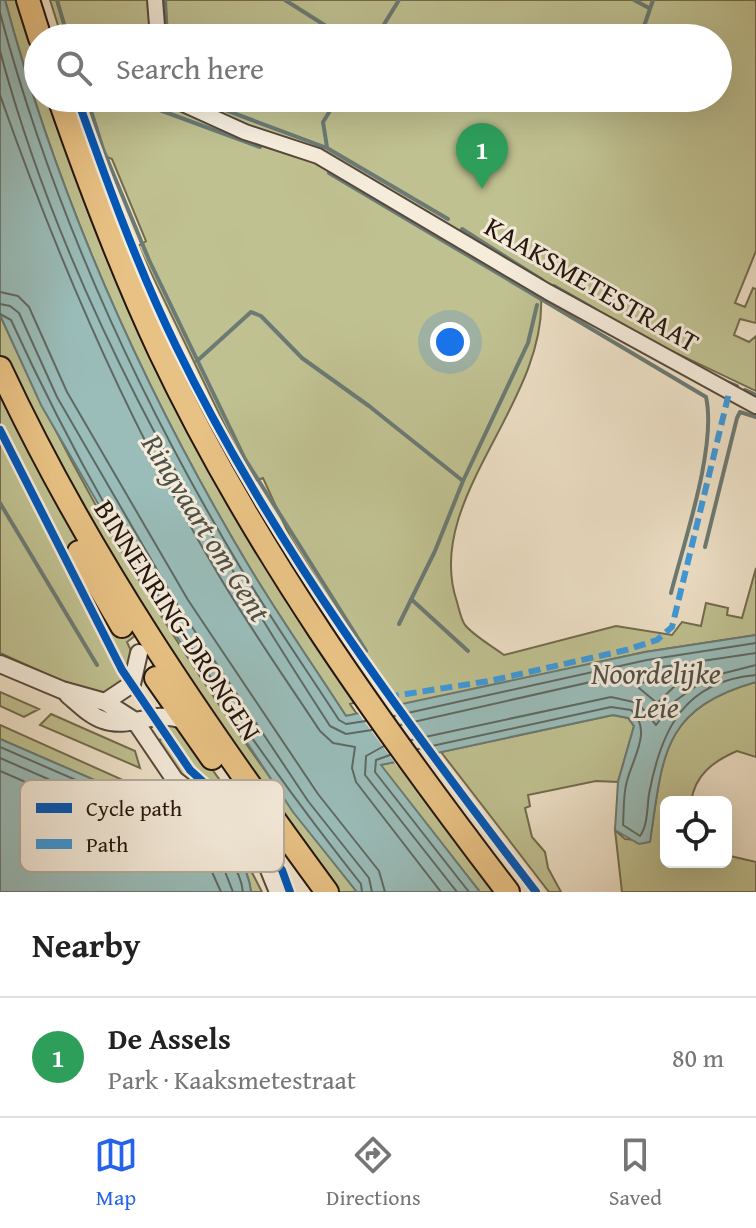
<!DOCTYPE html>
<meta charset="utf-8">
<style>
:root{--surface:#fff;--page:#f2f2f2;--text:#222;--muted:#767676;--line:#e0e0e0;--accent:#2563eb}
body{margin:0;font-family:"Gentium Book Plus",serif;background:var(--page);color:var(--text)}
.controls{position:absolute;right:24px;bottom:24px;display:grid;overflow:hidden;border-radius:12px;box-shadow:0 8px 32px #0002}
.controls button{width:72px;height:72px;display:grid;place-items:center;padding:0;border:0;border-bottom:2px solid var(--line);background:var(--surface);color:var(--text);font:40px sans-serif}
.you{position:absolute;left:450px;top:342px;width:28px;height:28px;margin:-20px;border:6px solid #fff;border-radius:50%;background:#1a73e8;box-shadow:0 0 0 12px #1a73e833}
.badge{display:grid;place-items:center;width:52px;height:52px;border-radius:50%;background:var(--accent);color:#fff;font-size:26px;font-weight:700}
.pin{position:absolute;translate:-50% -66px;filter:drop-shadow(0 2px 4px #0008)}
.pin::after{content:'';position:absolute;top:42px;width:28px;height:24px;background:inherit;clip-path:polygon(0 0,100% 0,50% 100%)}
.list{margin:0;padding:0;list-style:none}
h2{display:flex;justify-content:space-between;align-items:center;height:104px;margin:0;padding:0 32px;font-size:34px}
h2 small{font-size:26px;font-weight:400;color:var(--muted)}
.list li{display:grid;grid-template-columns:52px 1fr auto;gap:24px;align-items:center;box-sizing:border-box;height:120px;padding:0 32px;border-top:2px solid var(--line)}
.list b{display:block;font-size:30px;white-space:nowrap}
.list p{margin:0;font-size:26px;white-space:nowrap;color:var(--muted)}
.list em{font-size:26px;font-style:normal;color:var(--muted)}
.icon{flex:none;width:44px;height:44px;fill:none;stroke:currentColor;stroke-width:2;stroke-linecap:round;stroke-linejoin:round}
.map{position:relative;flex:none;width:756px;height:892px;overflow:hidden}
.search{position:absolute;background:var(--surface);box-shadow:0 8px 32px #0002;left:24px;right:24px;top:24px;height:88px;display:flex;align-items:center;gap:20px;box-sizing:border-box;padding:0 28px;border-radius:44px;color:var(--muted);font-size:30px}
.sheet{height:224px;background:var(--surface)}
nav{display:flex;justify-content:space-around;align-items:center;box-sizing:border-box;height:112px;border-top:2px solid var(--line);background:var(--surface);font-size:22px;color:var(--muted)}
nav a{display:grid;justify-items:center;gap:4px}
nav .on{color:var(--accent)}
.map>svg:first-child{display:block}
.green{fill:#c0c191;stroke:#726b4e;stroke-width:2}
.water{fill:#9abdba;stroke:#6b7a74;stroke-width:2}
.pier{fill:#efe2c9}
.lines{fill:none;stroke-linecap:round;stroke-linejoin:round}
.shore{stroke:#5f6963;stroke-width:2}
.stream{stroke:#6b7a74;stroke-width:4}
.minor-casing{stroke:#57483b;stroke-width:18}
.tertiary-casing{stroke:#57483b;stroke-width:20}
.trunk-casing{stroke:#24150c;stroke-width:26}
.minor{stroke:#f5ecdc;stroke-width:14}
.tertiary{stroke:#f5ecdc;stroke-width:16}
.trunk{stroke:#e8c184;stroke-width:22}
.quiet{stroke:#3c9ade;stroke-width:6;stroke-dasharray:12 6;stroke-linecap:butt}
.cycleway-casing{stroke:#f5ecdc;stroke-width:13}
.cycleway{stroke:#0057b8;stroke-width:8}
.labels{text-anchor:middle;stroke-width:6;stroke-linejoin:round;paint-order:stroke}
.street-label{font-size:28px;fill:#24150c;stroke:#f5ecdc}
.water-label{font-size:30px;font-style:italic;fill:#4d5049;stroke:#f5ecdc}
.key{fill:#f5ecdc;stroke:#b6ac9e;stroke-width:2}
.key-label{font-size:22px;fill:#24150c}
</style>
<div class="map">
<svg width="756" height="892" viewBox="0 0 756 892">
<rect width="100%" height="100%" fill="#efe2c9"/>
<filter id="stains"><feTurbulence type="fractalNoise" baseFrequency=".0025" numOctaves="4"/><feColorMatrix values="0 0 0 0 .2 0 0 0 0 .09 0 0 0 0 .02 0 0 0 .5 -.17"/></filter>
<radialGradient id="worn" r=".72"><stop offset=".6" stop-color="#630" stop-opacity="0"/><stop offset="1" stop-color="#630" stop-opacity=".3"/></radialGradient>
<path class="green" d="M5,0H17L38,69V98H48L105,253L146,345L357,702L350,704L357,714L346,716C313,665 278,615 247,563C142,387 58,197 5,0Z
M50,0H756V251L735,303L745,307L753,288L756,289V323L740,319L734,335L749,342L756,336V391L548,292L541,295C548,403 422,500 457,602C459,609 461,619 465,625C474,636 492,646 504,655L616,626L672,635L682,622L701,626L706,603L728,608L727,615L742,618L756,568V635L645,652L396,707L290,537L263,478L254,481L243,463L138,246L146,241L112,159L100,154L81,98H718V38H62Z
M67,98H72C115,230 170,362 243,481L220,452L143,295Z
M0,315C92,520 217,716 357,892H337L149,625L127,642L132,653L127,682L104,695L75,687L0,653Z
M756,682V757L737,751C714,761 695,774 691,802H666V862H726V855L756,862V892H622L615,830L625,839L650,841C663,754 662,709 756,682Z
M0,692L39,709L24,717L0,706Z
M51,714L135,751L140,768L40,725Z
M613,715L628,718L634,726L618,782L596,781L528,795L530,806L525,808L532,837L545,852L548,868L561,892H549L441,752Z
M158,720L181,726L255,829L196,772Z
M0,725L192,811L225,834L240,849L262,892H251C248,864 232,849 212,831L0,739Z
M163,739L190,773L216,797L213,800L178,777L158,740Z
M400,761L495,892H480L380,765Z"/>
<path class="water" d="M0,0H5C58,197 142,387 247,563C278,615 313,665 346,716L645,652L756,635V682C662,709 663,754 650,842L639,844L615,830L618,782L634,726L628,718L613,715L381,765L480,892H357L293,812L163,616L41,405L0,315Z
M0,739L212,831C232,849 248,864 251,892H0Z"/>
<path class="pier" d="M399,702L439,757L397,766L356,710Z"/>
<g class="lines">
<path class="shore" d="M0,13C52,207 137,395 240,567C271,619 306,669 339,720L346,724L366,721
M0,51C65,294 194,517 330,726L346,734L372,730
M0,95C59,263 129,426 221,579C252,631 287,681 320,731L333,743L355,747L352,768L356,782L441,892
M0,292L18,296L29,307L67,392L188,600L318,794L379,871L385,892
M0,304L10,306L19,313L57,397L178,606L308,801L369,878L372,892
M0,314L11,320C102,520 224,711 361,884L362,892
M674,678L677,684L657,703L639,688L641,683Z
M394,716L647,660L756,643
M400,725L648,669L756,653
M411,740L611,697L638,703L656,725L675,701L709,677L756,665
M384,746L366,756L365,775L457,892
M0,747L207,837C225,853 240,867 243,892
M418,749L611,707L631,710C653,730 633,757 627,781C623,794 624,811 623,825L640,836C648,825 647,807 649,794C661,730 684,681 756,675
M390,755L376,760L375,772L469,892
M0,758L201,846L222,864L233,892
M0,771L195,856L212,872L221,892"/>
<path class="stream" d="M57,0L68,38
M165,0L167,38
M285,0L345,38
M634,0L649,8
M383,26L399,0
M375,38L376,37
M640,38L653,0
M87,98L103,149L149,260L245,459L366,651
M193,98L327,148L448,219
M157,109L260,147
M327,147L323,122L338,98
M329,173L706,397C717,446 684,542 671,593
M462,229L542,280
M554,286L594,309
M197,361L251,312L261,316L302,358L369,406L463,481L435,551L399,624
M722,380L737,386
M745,390L756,395
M463,481L528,343L537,305
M0,503L97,665
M705,547L737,418L740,412L756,417
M411,599L468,651"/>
<g class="minor-casing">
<path id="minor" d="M155,0L158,38
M170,98L245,132L318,156L548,292L756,406"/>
</g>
<g class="tertiary-casing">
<path id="tertiary" d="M0,664L62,690L105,702L135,721L175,780L243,831L267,865L278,892
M68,695C79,704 90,716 103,720C131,730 153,709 183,720
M105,702L132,684L139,653"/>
</g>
<g class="trunk-casing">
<path id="trunk" d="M28,0L40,38
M59,98C89,184 121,269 160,352C252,546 378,722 508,892
M0,368C88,557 204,725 327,892
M79,552L122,626
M156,678L212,758"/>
</g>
<use href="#minor" class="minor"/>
<use href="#tertiary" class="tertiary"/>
<use href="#trunk" class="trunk"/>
<path class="quiet" d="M387,697L489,681L626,650L657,640L672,627L729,393"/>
<g class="cycleway-casing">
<path id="cycleway" d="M77,98C107,182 137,266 176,346C272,544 403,719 536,892
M0,430L122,670L190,770L232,808L282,870L290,892"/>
</g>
<use href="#cycleway" class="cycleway"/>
</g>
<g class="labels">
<g class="street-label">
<text transform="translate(592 284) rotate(30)" y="10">KAAKSMETESTRAAT</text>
<text transform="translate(178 620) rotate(57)" y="10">BINNENRING-DRONGEN</text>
</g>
<g class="water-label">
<text transform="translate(206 528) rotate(58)" y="10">Ringvaart om Gent</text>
<text x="656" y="684">Noordelijke<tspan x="656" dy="34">Leie</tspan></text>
</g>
</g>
<rect x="20" y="780" width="264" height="92" rx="12" class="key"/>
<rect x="36" y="803" width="36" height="10" fill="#0057b8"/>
<rect x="36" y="839" width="36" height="10" fill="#3c9ade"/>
<g class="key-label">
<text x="86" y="816">Cycle path</text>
<text x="86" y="852">Path</text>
</g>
<rect width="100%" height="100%" filter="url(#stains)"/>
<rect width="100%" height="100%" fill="url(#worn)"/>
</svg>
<div class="controls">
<button><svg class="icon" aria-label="locate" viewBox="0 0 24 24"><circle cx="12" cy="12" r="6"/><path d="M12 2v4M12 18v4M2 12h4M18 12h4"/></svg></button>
</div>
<div class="you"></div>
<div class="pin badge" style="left:482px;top:189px;background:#2e9e5b">1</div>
<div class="search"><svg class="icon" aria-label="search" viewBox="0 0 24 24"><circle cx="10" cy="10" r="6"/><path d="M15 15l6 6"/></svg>Search here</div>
</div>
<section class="sheet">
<h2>Nearby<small></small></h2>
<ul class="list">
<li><span class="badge" style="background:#2e9e5b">1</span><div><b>De Assels</b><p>Park · Kaaksmetestraat</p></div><em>80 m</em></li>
</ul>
</section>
<nav>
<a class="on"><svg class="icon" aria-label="map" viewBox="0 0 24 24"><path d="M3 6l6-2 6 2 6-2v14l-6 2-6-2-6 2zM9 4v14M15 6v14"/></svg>Map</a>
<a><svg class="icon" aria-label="directions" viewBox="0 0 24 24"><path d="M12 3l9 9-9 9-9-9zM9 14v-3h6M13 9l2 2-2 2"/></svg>Directions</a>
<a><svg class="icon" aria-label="saved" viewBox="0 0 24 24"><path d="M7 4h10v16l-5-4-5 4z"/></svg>Saved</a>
</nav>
